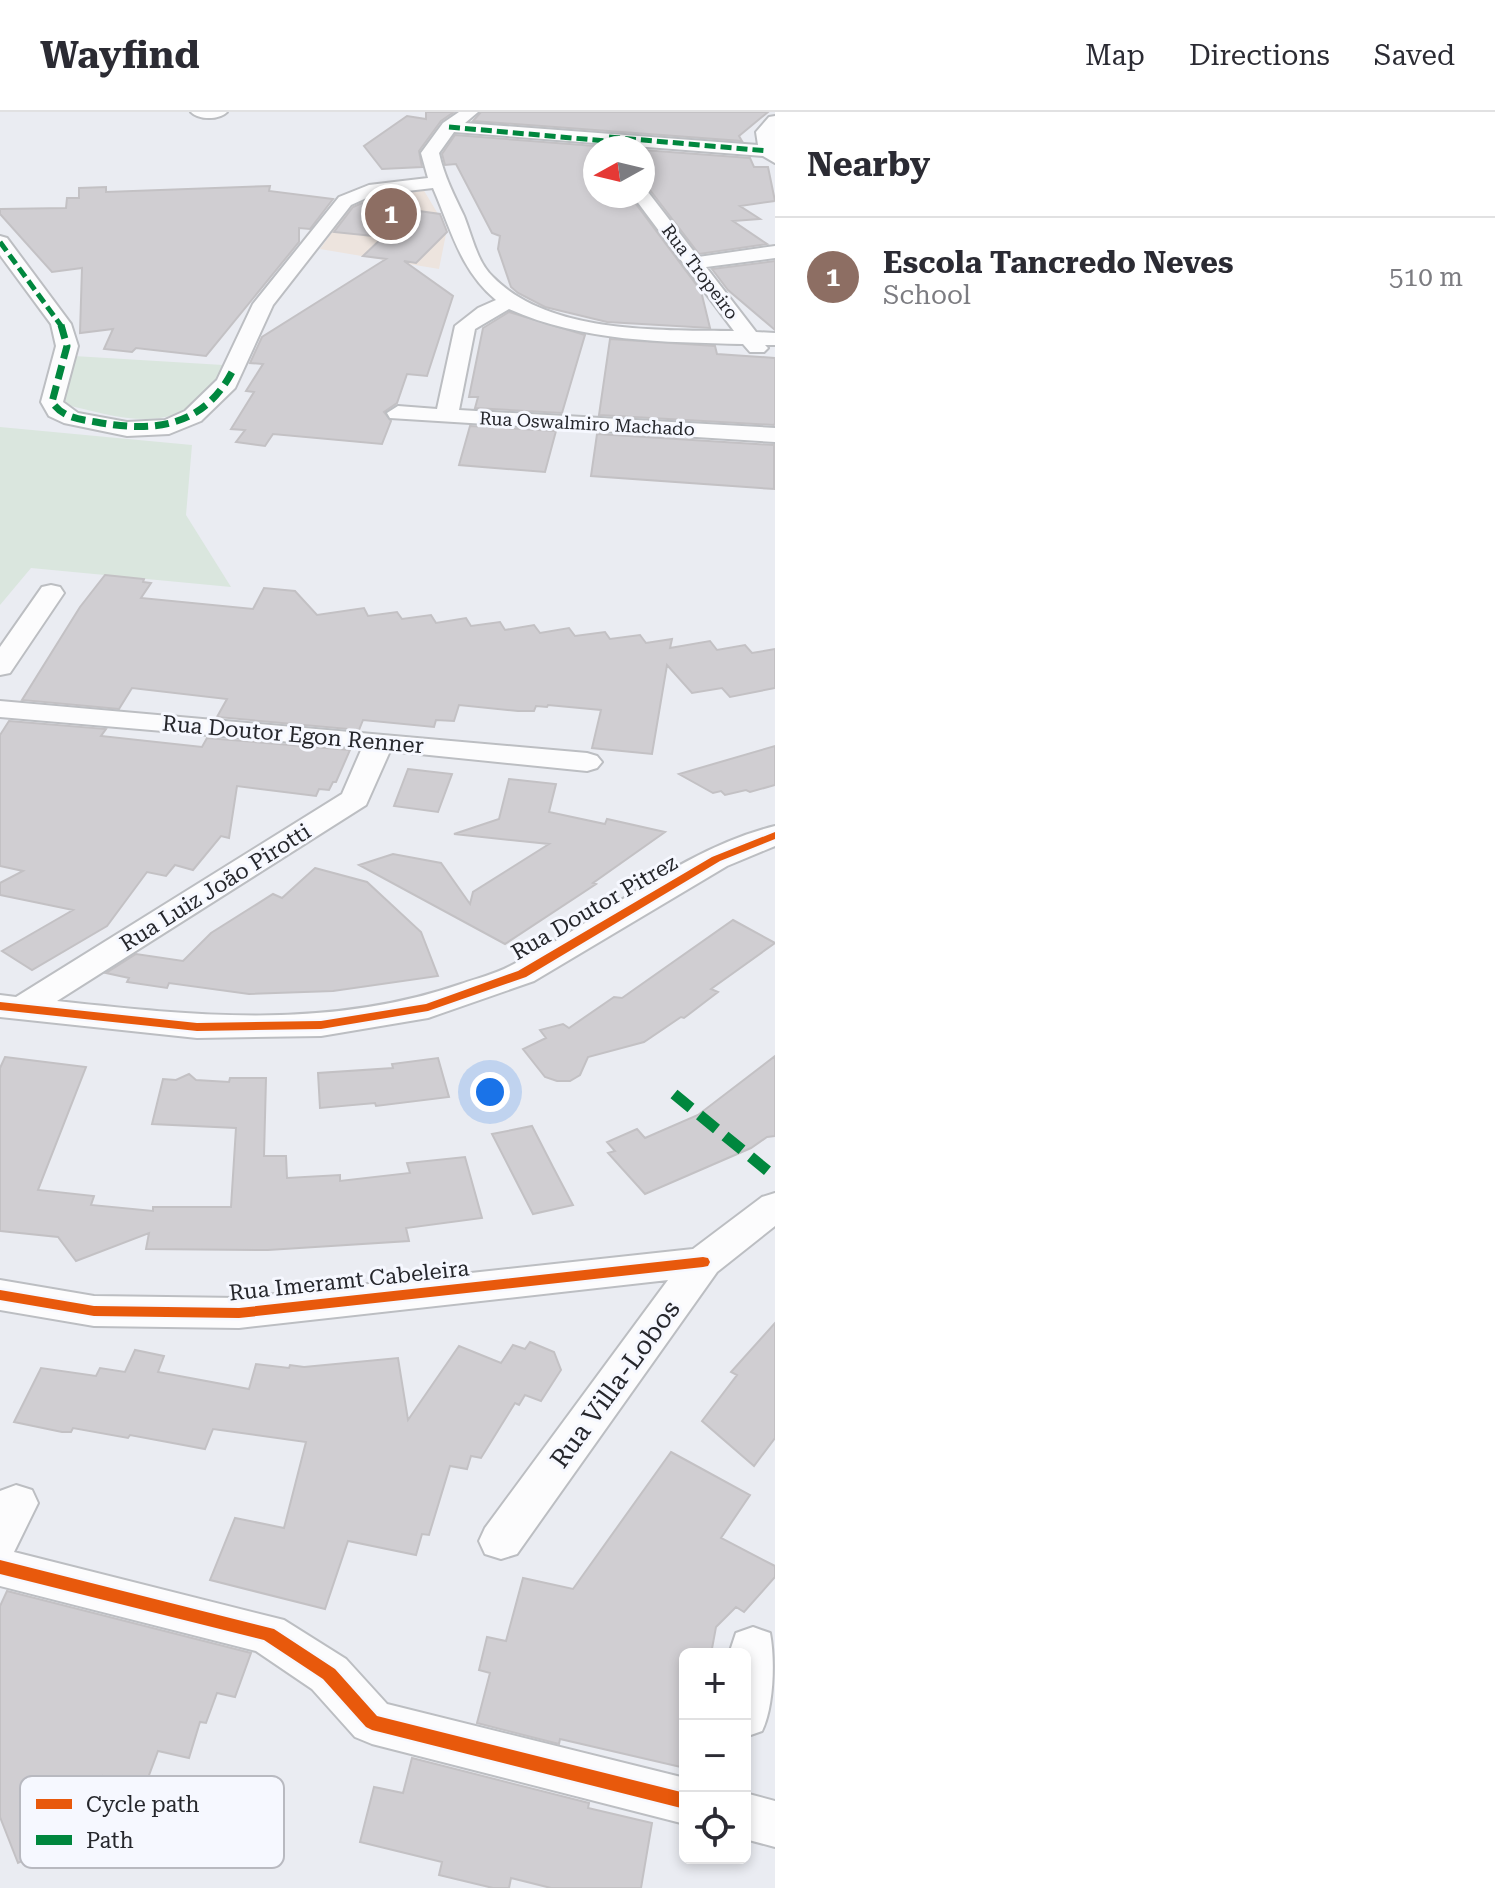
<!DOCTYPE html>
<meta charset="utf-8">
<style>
:root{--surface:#fff;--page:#f2f2f3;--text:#2b2b33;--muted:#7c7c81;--line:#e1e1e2;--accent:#0b8043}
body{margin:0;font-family:"Roboto Serif",serif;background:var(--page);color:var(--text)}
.controls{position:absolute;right:24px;bottom:24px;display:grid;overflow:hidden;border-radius:12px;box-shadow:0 4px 12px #0003}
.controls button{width:72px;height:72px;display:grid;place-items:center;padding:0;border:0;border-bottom:2px solid var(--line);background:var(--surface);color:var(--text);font:40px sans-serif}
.compass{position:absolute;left:583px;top:24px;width:72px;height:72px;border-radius:50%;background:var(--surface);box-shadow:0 4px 12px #0003;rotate:262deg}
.you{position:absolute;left:490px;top:980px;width:28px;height:28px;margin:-20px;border:6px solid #fff;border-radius:50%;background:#1a73e8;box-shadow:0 0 0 12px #1a73e833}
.badge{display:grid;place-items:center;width:52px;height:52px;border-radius:50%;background:var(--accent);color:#fff;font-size:26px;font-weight:700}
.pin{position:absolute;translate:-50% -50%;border:4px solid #fff;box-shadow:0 2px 8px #0006}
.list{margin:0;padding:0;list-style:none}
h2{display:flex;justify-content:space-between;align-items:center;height:104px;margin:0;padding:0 32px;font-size:34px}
h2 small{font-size:26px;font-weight:400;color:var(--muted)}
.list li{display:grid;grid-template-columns:52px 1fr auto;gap:24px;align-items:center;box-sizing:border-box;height:120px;padding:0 32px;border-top:2px solid var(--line)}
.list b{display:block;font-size:30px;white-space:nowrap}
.list p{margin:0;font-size:26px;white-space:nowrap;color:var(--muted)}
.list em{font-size:26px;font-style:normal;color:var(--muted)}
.icon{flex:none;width:44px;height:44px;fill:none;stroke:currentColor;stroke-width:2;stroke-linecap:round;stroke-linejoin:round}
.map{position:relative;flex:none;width:775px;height:1776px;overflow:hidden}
header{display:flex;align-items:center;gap:48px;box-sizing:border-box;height:112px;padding:0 40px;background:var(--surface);border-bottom:2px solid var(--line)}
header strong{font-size:38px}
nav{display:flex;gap:44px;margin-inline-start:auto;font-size:28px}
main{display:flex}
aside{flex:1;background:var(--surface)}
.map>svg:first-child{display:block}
.education{fill:#ede4de}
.green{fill:#dae6de}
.building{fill:#d0ced2;stroke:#c3c1c4;stroke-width:2}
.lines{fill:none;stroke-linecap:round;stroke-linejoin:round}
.minor-casing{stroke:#bcbec2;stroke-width:4}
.minor{fill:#fcfcfd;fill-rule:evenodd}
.quiet-far2{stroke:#00873e;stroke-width:5;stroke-dasharray:11 5;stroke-linecap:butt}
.quiet-far1{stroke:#00873e;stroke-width:7;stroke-dasharray:14 7;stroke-linecap:butt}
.quiet{stroke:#00873e;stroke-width:11;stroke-dasharray:22 11;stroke-linecap:butt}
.cycleway-casing{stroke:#f6f8ff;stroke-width:5}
.cycleway{fill:#e8590c;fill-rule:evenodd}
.labels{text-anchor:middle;stroke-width:6;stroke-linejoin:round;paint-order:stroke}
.far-street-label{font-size:18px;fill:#26272c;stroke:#f6f8ff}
.street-label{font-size:22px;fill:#26272c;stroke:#f6f8ff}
.near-street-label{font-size:26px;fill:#26272c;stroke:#f6f8ff}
.key{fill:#f6f8ff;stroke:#b8b9c0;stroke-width:2}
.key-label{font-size:22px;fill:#26272c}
</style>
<header>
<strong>Wayfind</strong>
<nav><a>Map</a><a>Directions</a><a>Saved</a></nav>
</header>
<main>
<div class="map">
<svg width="775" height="1776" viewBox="0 0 775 1776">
<rect width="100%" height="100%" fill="#eaecf2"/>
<path class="education" d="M404,74L423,77L447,117L439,157L320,137L355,87Z"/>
<path class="green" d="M74,244L223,253C189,328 128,308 63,292Z
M0,315L192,333L186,403L231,475L31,456L0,493Z"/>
<path class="building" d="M426,0H454L441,9L419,39L422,55L382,57L364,34L407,4L426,7Z
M481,0H768L739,24L742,29L473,9Z
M455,23L621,36H595V84H630L701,179L710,216L607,210L545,195L518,181L511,175L498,137L500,124L492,121L456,52L445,53L442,42Z
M643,38L750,46L754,55H768L775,89L740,94L760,107L733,109L767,132L699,142L650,78L643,76Z
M270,74L269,79L333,87L310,117L299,116V130L206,244L136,236L132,240L104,237L113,217L80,221L82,156L52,160L0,102V97L66,96L67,86H79V76L106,75V80Z
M362,91L440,102L447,120L416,151L404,149L453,184L427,264L407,262L397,291L384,300L391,309L382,332L273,322L265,334L236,330L245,318L231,317L254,280L246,279L263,252L250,251L262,225L386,147L363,144L383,125L334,120L353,95Z
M775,149V218L728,178L712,157Z
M509,200L585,223L562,301L475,296L478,285H469L483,216Z
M610,227L715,234L717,242L775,246V311L774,313L599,303Z
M470,314L556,319L545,360L459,353Z
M597,322L774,333V377L591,364Z
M105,463L144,467L143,470L151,471L141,486L253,497L264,476L295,479L317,503L364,496L368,504L397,500L402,507L431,503L436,511L466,506L471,514L500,510L505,518L534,513L540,521L569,516L575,524L605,520L610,527L640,523L646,531L672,527L670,536L710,529L717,538L745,533L752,541L775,537V576L730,585L722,576L692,581L667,553L652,642L592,636L601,598L548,593L547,595L536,594L534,599H518L459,593L454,609L436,608L434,615L363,608L359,618L217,605L227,587L132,576L119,597L22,588L80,495Z
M9,609L106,617L101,624L202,635L207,626L350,638L336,670H333L329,678L319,677L316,684L237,674L229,726L221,724L193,758L175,753L166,764L147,760L107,814L32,858L2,839L73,798L0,783V771L23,759L0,754V623Z
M775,634V673L750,680L746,678L725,683L721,679L713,681L679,662Z
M408,657L452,662L438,700L394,694Z
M509,667L556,672L549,700L605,712L607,707L665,720L593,771L596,772L505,832L359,753L393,742L441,751L470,792L473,780L549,732L454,722L499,707Z
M315,756L367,770L421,820L438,864L333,879L249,882L169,871L167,876L127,870L129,866L106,861L136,842L183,849L211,821L273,782L282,786Z
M733,808L775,831L711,877L718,880L684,906L681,905L644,930L588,945L580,963L570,969H557L545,965L523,937L546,926L540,918L563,912L569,916L614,885L622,886Z
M775,944V1024L767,1025L751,1036L645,1082L608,1041L615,1039L607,1030L637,1017L645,1026L698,1003Z
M5,945L86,955L38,1078L94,1084L91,1093L153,1099V1095H231L236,1016L152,1012L163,967L176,968L189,962L196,968L229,970L230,966H266L264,1044H286L287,1066L340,1063V1069L410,1061L407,1051L465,1045L482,1106L406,1116L409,1129L268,1138L146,1137L149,1121L76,1149L58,1125L0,1119V956Z
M438,946L449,985L376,994L375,991L320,996L318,961L393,956L392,952Z
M532,1014L553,1055L573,1093L533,1102L492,1022Z
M775,1211V1326L754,1354L702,1309L737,1263L731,1260Z
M530,1230L554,1240L561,1258L541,1289L525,1283L519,1293L515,1291L481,1346L471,1344L467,1357L450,1354L429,1423L422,1422L416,1443L348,1429L325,1497L210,1468L235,1406L284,1416L306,1330L213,1317L205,1337L130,1323L128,1326L73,1316L71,1320H62L14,1310L41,1256L96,1264L100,1256L125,1260L135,1238L164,1244L158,1260L249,1277L256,1252L289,1256L290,1253L304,1255L398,1246L408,1308L459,1234L501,1251L513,1233L525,1237Z
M671,1340L750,1383L721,1426L775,1454V1465L744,1500L736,1495L716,1515L711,1542H685V1656L560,1627L559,1632L477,1611L490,1561L479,1558L487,1525L506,1529L523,1466L573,1477Z
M7,1479L251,1541L235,1585L217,1581L206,1611L200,1610L189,1646L158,1639L145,1674L103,1664L89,1699L96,1715L18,1751L0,1705V1494Z
M412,1646L589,1691L588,1696L652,1711L641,1776H551L511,1766L509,1776H493L439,1763L442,1750L360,1730L374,1675L403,1681Z"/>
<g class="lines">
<g class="minor-casing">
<path id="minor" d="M191,0H227C219,8 199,8 191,0Z
M459,0H478L465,11L758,33L756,20L769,5L775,4V51L763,44L454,20L439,41C444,64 454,83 464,104C472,124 477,150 493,165C549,222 659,218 734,219L633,84H643V79L648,80L698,145L775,134V146L706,155L756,220L775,221V233H765L768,236L764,240H750L743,232C664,230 583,230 509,197L475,217L459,298L775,316V330L390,306L387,301L398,294L437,297L455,214L478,196L496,188C460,158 451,117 433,76L373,83L351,93L273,193L235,276L201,309L169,322L127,324L64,311L49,304L41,290L56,234L51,212L0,143V124L7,126L71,212L78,234L63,290L78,301L127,310L165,308L185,299L217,268L253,192L339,85L369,73L428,66L421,41L443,11Z
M51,473L60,475L64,481L10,561L0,563V535L42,475Z
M0,589L587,641L597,644L602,650L597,656L587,659L390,639L366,693L57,889C194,904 328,918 461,872C478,866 496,862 512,853C598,810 681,737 775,714V734L727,754L534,869L428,906L321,924L197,926L0,905V883L16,885L342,682L362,636L0,605Z
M775,1081V1114L717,1160L517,1442L501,1447L485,1442L479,1429L485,1416L668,1168L239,1216L94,1214L0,1198V1168L94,1184L239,1186L693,1137L762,1085Z
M16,1373L32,1378L38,1391L14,1440L284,1508L346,1547L387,1592L685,1666V1712L372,1632L355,1625L312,1577L256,1539L0,1474V1379Z
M753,1515L770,1521C775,1547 774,1594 762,1619L745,1625V1542H729L736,1521Z
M745,1681L775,1689V1735L745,1727Z"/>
</g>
<use href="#minor" class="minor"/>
<path class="quiet-far2" d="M449,15L606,29
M609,25L768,39
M0,130L62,215"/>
<path class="quiet-far1" d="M61,213L67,234L52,290C63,306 79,307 96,310C156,321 206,315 235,254"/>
<path class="quiet" d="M674,982L775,1065"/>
<g class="cycleway-casing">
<path id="cycleway" d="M775,720V727L720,749L526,865L428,899L321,917L197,919L0,898V890L197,911L321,909L426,892L518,859L712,745Z
M703,1145L708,1146L710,1150L708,1154L703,1155L239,1206L94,1204L0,1188V1178L94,1194L239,1196Z
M0,1448L274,1517L335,1557L377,1604L685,1681V1697L372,1618L366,1615L323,1567L264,1528L0,1462Z"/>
</g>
<use href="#cycleway" class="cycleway"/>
</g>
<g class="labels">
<g class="far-street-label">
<text transform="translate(700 160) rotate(53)" y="6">Rua Tropeiro</text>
<text transform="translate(587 312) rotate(3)" y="6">Rua Oswalmiro Machado</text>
</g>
<g class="street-label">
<text transform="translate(293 622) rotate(5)" y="8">Rua Doutor Egon Renner</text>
<text transform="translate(215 775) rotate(-32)" y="8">Rua Luiz João Pirotti</text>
<text transform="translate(594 795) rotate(-30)" y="8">Rua Doutor Pitrez</text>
<text transform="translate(349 1168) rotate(-6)" y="8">Rua Imeramt Cabeleira</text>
</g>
<g class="near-street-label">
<text transform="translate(615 1272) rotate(-54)" y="9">Rua Villa-Lobos</text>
</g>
</g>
<rect x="20" y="1664" width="264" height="92" rx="12" class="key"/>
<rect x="36" y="1687" width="36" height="10" fill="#e8590c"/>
<rect x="36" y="1723" width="36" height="10" fill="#00873e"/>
<g class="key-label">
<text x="86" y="1700">Cycle path</text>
<text x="86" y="1736">Path</text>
</g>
</svg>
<div class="controls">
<button>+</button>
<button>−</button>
<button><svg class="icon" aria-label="locate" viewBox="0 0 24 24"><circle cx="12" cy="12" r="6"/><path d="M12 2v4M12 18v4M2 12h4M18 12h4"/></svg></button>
</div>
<svg class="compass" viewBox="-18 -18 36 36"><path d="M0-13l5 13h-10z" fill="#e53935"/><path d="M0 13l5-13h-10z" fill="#7c7c81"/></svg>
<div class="you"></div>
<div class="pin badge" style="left:391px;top:102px;background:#8d6e63">1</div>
</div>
<aside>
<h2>Nearby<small></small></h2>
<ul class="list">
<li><span class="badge" style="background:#8d6e63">1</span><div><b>Escola Tancredo Neves</b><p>School</p></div><em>510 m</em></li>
</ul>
</aside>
</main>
